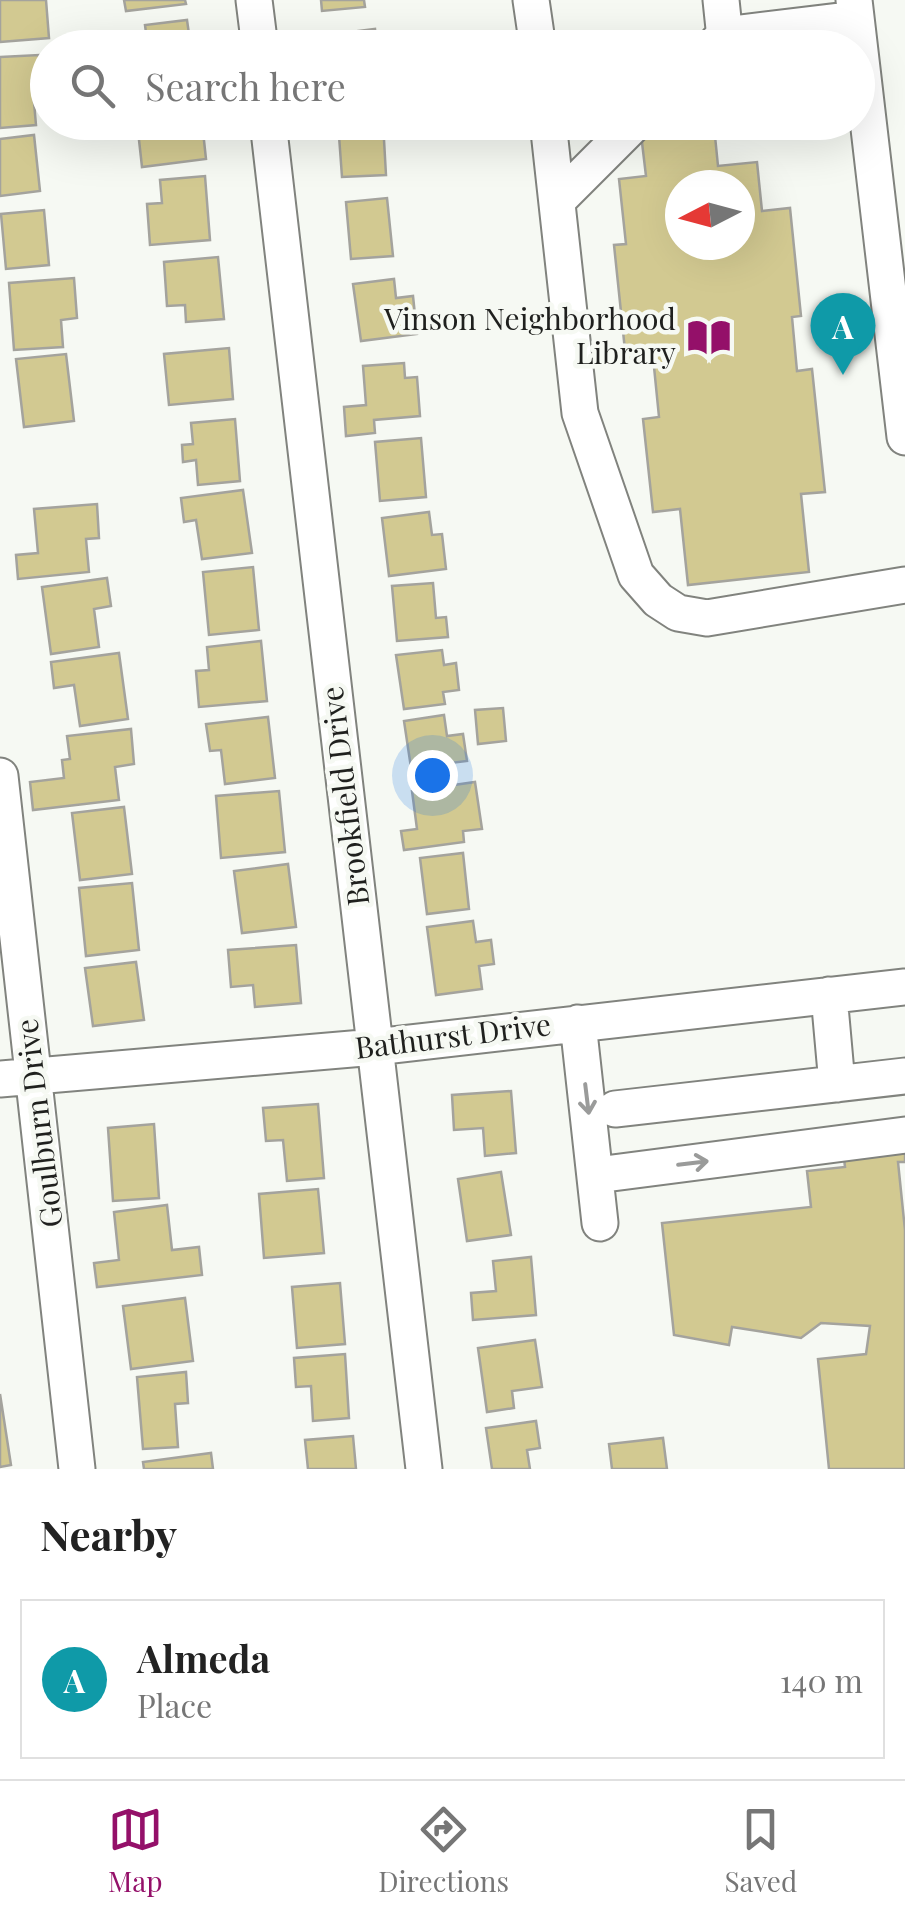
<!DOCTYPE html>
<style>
:root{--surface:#fff;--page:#f6f6f6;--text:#222;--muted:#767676;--line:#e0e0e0;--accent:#941069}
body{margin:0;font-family:"Playfair Display",serif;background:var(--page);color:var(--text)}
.compass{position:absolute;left:665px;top:170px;width:90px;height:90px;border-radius:50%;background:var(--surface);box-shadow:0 10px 40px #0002;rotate:264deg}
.you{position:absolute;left:432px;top:775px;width:35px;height:35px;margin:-25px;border:8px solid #fff;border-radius:50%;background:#1a73e8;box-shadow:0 0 0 15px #1a73e833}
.badge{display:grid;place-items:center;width:65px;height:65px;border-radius:50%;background:var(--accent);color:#fff;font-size:32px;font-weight:700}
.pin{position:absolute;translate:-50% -82px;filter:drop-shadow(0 2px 5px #0008)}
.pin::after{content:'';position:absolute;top:52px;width:35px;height:30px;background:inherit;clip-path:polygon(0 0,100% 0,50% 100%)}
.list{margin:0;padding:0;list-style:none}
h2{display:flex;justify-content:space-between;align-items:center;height:130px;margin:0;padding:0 40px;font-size:42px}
h2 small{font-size:32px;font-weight:400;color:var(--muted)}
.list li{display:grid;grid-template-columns:65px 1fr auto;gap:30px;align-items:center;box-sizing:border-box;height:160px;margin:0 20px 20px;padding:0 20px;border:2px solid var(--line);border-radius:0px}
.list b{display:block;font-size:38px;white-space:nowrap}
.list p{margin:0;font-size:32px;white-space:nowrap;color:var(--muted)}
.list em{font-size:32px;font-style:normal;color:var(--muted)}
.icon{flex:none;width:55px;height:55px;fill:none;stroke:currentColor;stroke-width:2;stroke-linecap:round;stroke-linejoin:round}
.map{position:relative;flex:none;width:905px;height:1469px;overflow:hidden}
.search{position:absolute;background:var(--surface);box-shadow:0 10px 40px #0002;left:30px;right:30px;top:30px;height:110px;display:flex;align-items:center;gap:25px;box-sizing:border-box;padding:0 35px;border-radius:55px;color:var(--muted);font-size:38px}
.sheet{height:310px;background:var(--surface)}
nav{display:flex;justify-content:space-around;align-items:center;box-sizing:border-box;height:140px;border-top:2px solid var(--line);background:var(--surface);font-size:28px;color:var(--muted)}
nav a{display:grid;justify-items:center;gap:5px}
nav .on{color:var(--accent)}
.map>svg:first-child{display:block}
.building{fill:#d2c991;stroke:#a4a39d;stroke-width:2.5;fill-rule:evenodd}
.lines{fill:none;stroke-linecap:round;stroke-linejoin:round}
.minor-casing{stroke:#81837e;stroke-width:39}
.minor{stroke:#fff;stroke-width:35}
.oneway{stroke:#9a9b9a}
.labels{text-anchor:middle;stroke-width:9;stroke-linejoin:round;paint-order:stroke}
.poi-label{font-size:30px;fill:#1f201e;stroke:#f6f9f3;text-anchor:end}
.street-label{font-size:30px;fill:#1f201e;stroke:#f6f9f3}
</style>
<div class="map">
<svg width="905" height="1469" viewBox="0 0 905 1469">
<rect width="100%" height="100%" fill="#f6f9f3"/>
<path class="building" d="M0,0H46L49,38L0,42Z
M124,0H185L186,4L126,11Z
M321,0H364L365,7L322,11Z
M187,20L191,48H148L145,25Z
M375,29L377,48H327L326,35Z
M39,55L41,79H32L36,125L0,128V57Z
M137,122H202L206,159L142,167Z
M338,122H383L386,175L342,177Z
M714,126L718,166L757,162L762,211L790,208L801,316L792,317L797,371L812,369L825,492L801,494L809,572L688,585L680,509L653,512L643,419L659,417L653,357L626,360L614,245L626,244L619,179L646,176L641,134ZM680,185H740V245H680Z
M34,135L40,191L0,196V139Z
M205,176L210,240L150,245L147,204L162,203L160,180Z
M387,198L393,256L351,259L346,202Z
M44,210L49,265L6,269L1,214Z
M218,257L224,319L186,322L185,305L167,306L164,262Z
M74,278L77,318L61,320L63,347L14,350L9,283Z
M394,279L396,298L413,296L417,334L361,341L353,284Z
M229,348L233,399L169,405L164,354Z
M66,354L74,421L24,427L16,359Z
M404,363L405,378L417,377L420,416L374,420L375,433L346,436L344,407L366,405L363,366Z
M235,419L240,481L198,485L196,460L183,462L182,445L193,444L191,423Z
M421,438L426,497L380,501L375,442Z
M243,490L252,553L202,559L196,520L184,522L181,498Z
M97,504L99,538L86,539L89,572L18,579L16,555L38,553L34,509Z
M429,512L432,535L442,534L446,569L389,576L382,518Z
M253,567L259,630L209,635L203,572Z
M107,578L111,606L94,609L99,647L51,654L42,587Z
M433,583L436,618L446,617L448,637L397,641L392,586Z
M261,641L267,701L199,707L196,671L209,670L207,647Z
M442,650L444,665L456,663L459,690L443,692L445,704L404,709L396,655Z
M119,653L128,719L80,726L74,685L54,688L51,662Z
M503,708L506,741L478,744L475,710Z
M444,715L447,736L463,734L467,761L450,763L452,775L413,781L404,721Z
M268,717L275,778L225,784L221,750L210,751L206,724Z
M131,729L134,764L115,767L119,800L33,810L30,782L64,778L62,760L70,759L67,736Z
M475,782L482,829L463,831L464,842L404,850L401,831L417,829L412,791Z
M279,791L285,852L221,858L216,796Z
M124,807L132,874L80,880L72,813Z
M463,853L469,909L427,914L420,858Z
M288,864L296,927L242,933L234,871Z
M132,883L139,950L86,956L79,888Z
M473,921L476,942L491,940L494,964L479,966L482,989L436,995L427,927Z
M296,945L301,1003L255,1007L253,985L231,987L228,950Z
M136,962L144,1020L93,1026L85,968Z
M511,1091L516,1153L485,1156L483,1128L454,1130L452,1095Z
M318,1104L324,1178L287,1181L283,1140L266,1141L263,1108Z
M154,1124L159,1198L113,1201L108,1128Z
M905,1143V1162H898L905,1230V1469H829L818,1359L866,1354L870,1326L821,1323L801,1338L732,1327L729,1345L674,1335L662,1223L811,1207L807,1171L845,1167L843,1149Z
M501,1172L511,1235L467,1241L458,1179Z
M318,1189L324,1253L264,1258L259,1194Z
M167,1205L172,1250L199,1247L202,1275L97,1287L94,1263L119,1260L114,1212Z
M531,1257L536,1315L473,1320L471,1293L496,1291L493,1261Z
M340,1283L345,1344L297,1348L292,1287Z
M185,1298L193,1361L131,1369L123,1306Z
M535,1340L542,1387L512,1391L514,1408L487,1412L478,1348Z
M345,1354L349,1418L313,1421L311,1386L296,1387L294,1358Z
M186,1372L188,1403L175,1404L178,1447L143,1449L137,1377Z
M0,1394L11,1465L0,1467Z
M536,1421L540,1448L527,1450L530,1469H492L486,1428Z
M353,1436L356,1469H308L305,1440Z
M663,1438L667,1469H612L609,1444Z
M211,1453L213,1469H144L143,1462Z"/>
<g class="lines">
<g class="minor-casing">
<path id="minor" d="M254,0L260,48
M531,0L538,48
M721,0L726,48
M854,0L905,437
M712,48L724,35L856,19
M268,122L424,1469
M548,122L580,413L636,575L658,600L678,613L707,618L905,585
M558,200L636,122
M0,776L77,1469
M829,995L837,1084
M578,1023L600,1223
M0,1079L375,1047L905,987
M615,1109L905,1076
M597,1175L905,1135"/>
</g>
<use href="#minor" class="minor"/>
</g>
<defs><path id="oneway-shaft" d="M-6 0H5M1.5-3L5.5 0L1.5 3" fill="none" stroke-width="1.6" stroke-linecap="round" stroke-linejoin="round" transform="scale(2.5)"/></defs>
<g class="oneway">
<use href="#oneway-shaft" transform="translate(587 1099) rotate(83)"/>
<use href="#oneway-shaft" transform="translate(693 1163) rotate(-7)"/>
</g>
<defs>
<g id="library-bare" transform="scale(3.45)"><path d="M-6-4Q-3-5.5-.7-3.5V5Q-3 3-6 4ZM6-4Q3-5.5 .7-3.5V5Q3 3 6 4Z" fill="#941069" stroke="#f6f9f3" stroke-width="2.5" paint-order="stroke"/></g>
</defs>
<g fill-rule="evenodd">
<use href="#library-bare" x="709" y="337"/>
</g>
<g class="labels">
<g class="poi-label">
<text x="676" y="330">Vinson Neighborhood<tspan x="676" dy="34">Library</tspan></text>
</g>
<g class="street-label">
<text transform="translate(346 796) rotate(-97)" y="10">Brookfield Drive</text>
<text transform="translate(453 1037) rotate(-7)" y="10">Bathurst Drive</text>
<text transform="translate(40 1123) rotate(-97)" y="10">Goulburn Drive</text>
</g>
</g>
</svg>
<svg class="compass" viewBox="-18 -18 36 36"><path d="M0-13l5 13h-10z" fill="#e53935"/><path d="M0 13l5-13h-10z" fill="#767676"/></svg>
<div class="you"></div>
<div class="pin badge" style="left:843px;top:375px;background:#0f9aa8">A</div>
<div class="search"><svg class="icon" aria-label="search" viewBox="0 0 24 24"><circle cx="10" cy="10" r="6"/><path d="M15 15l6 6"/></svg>Search here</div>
</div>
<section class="sheet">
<h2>Nearby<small></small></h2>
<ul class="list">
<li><span class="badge" style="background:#0f9aa8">A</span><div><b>Almeda</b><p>Place</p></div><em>140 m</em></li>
</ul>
</section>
<nav>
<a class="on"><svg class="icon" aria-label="map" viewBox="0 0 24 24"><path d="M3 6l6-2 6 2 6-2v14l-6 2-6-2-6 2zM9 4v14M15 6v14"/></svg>Map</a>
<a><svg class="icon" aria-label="directions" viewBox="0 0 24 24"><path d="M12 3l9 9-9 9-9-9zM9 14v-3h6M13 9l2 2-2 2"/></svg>Directions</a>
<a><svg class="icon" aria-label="saved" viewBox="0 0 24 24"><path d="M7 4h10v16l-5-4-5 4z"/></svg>Saved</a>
</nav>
